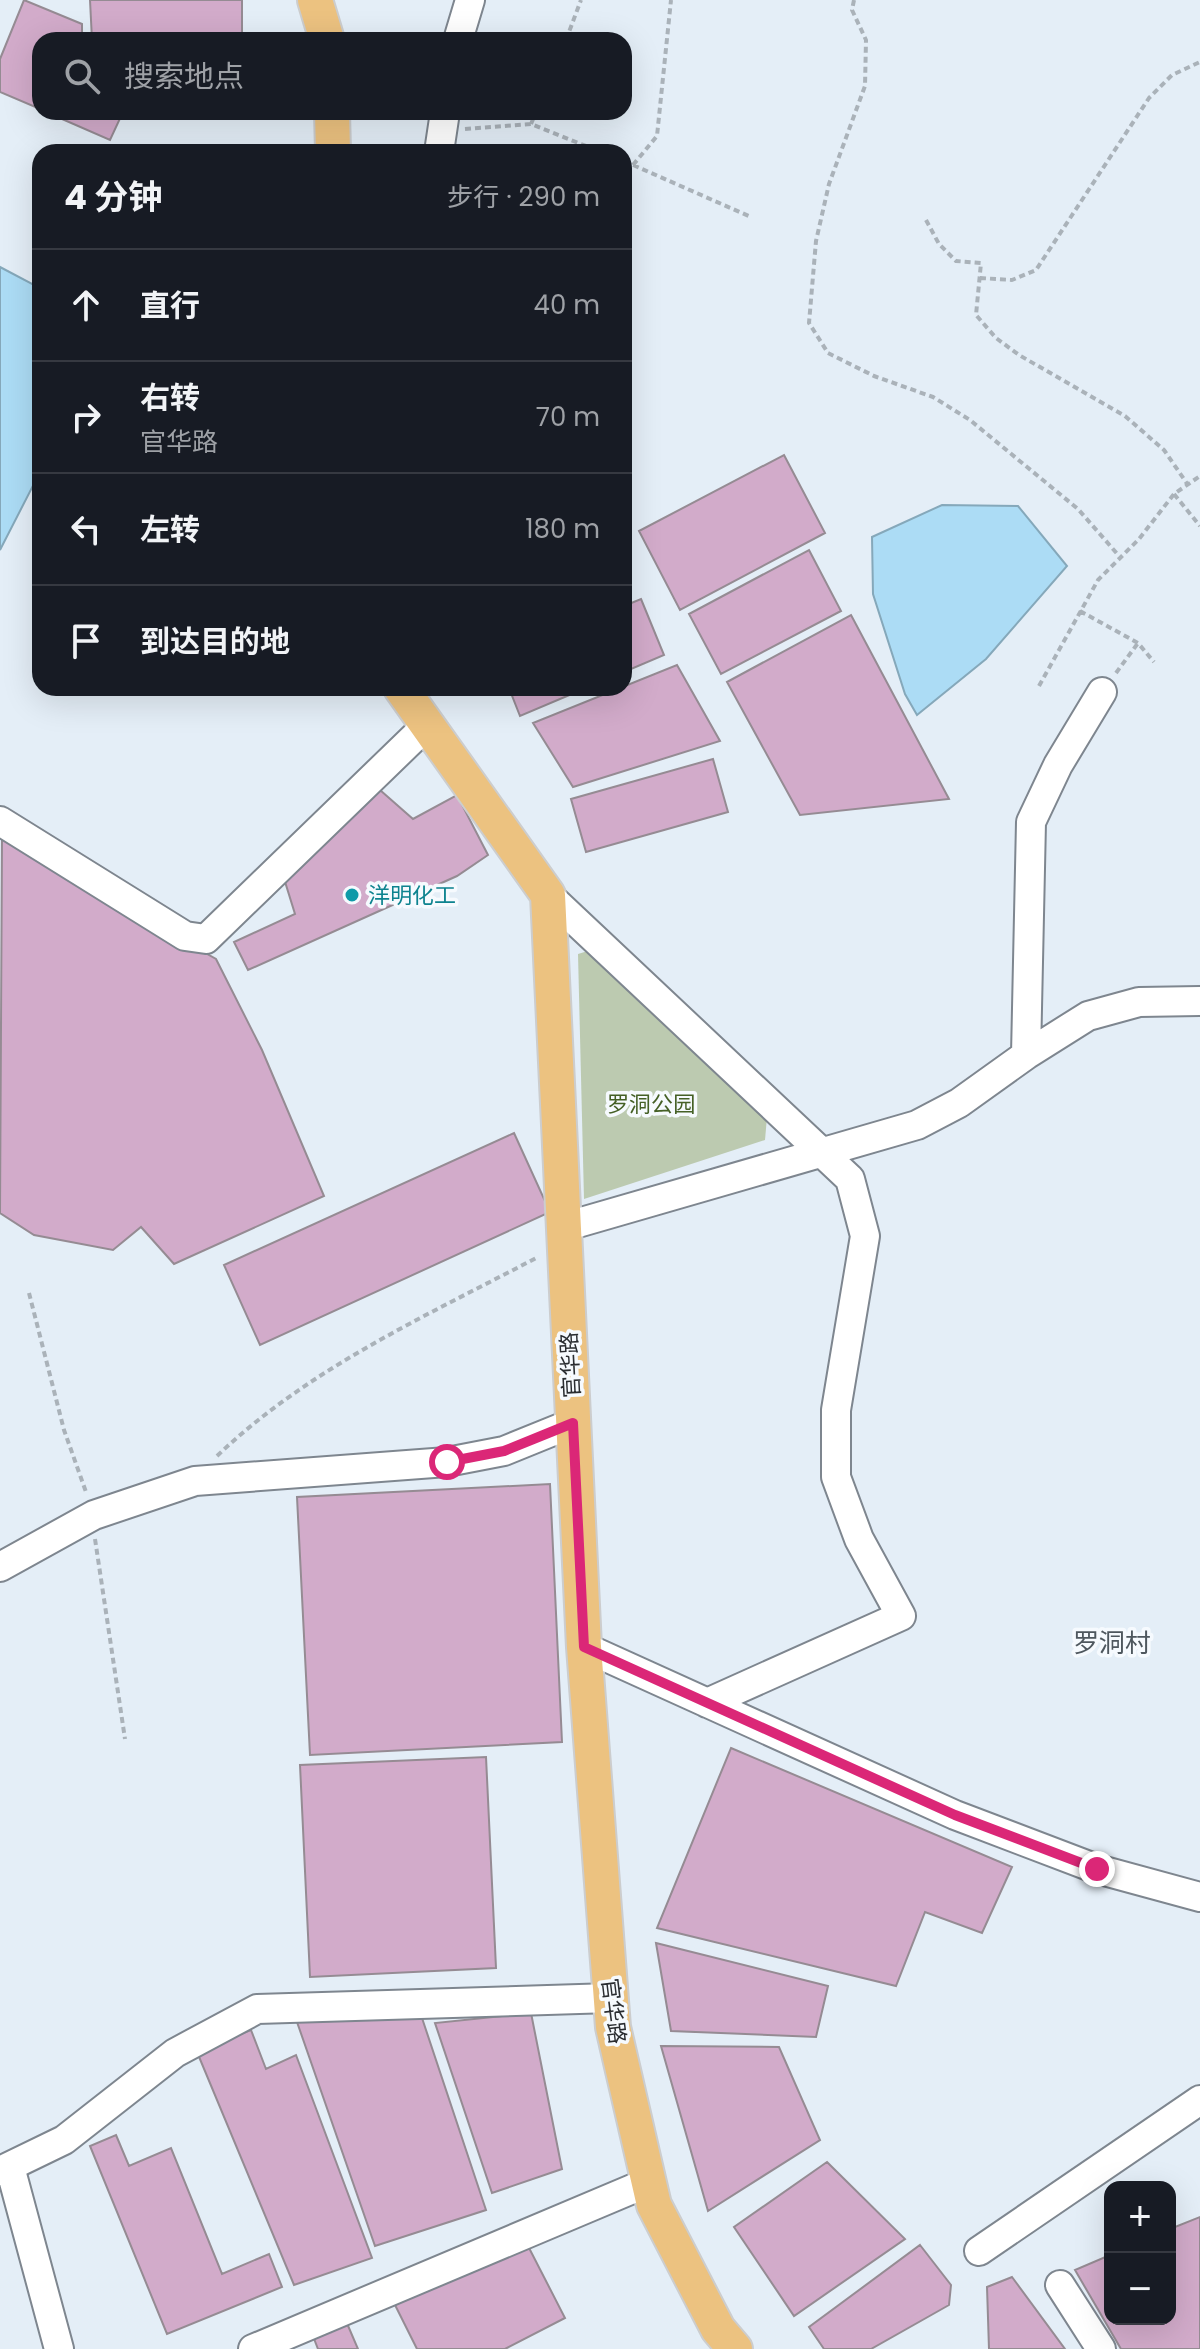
<!DOCTYPE html>
<html lang="zh">
<meta charset="utf-8">
<style>
:root{--surface:#171b24;--page:#20242c;--text:#f1f3f6;--muted:#9ea1a6;--line:#363941}
body{margin:0;font-family:Poppins,"Noto Sans SC",sans-serif;background:var(--page);color:var(--text)}
.controls{position:absolute;right:24px;bottom:24px;display:grid;overflow:hidden;border-radius:16px;box-shadow:0 8px 32px #0002}
.controls button{width:72px;height:72px;display:grid;place-items:center;padding:0;border:0;border-bottom:2px solid var(--line);background:var(--surface);color:var(--text);font:40px sans-serif}
.stop{position:absolute;width:24px;height:24px;margin:-18px;border:6px solid #db2777;border-radius:50%;background:#fff}
.stop.end{background:#db2777;border-color:#fff;box-shadow:0 2px 8px #0008}
.list{margin:0;padding:0;list-style:none}
h2{display:flex;justify-content:space-between;align-items:center;height:104px;margin:0;padding:0 32px;font-size:34px}
h2 small{font-size:26px;font-weight:400;color:var(--muted)}
.list li{display:grid;grid-template-columns:52px 1fr auto;gap:24px;align-items:center;box-sizing:border-box;height:112px;padding:0 32px;border-top:2px solid var(--line)}
.list b{display:block;font-size:30px;white-space:nowrap}
.list p{margin:0;font-size:26px;white-space:nowrap;color:var(--muted)}
.list em{font-size:26px;font-style:normal;color:var(--muted)}
.icon{flex:none;width:44px;height:44px;fill:none;stroke:currentColor;stroke-width:2;stroke-linecap:round;stroke-linejoin:round}
.map{position:relative;flex:none;width:1200px;height:2349px;overflow:hidden}
.search{position:absolute;background:var(--surface);box-shadow:0 8px 32px #0002;left:32px;top:32px;width:600px;height:88px;display:flex;align-items:center;gap:20px;box-sizing:border-box;padding:0 28px;border-radius:24px;color:var(--muted);font-size:30px}
.panel{position:absolute;background:var(--surface);box-shadow:0 8px 32px #0002;left:32px;top:144px;width:600px;height:552px;border-radius:24px}
.map>svg:first-child{display:block}
.green{fill:#bccab0}
.water{fill:#acdcf5;stroke:#85a8ba;stroke-width:2}
.building{fill:#d2abca;stroke:#958b93;stroke-width:2}
.lines{fill:none;stroke-linecap:round;stroke-linejoin:round}
.minor-casing{stroke:#7e868f;stroke-width:32}
.major-casing{stroke:#cccdce;stroke-width:38}
.path{stroke:#aab2b9;stroke-width:4;stroke-dasharray:6 4;stroke-linecap:butt}
.minor{stroke:#fff;stroke-width:28}
.major{stroke:#ecc280;stroke-width:34}
.route{stroke:#db2777;stroke-width:10}
.culture-dot{fill:#0f9aa8;stroke:#f6fafe;stroke-width:3}
.labels{text-anchor:middle;stroke-width:7;stroke-linejoin:round;paint-order:stroke}
.culture-label{font-size:22px;fill:#0d838f;stroke:#f6fafe;text-anchor:start}
.park-label{font-size:22px;fill:#456026;stroke:#f6fafe}
.street-label{font-size:22px;fill:#2a2d31;stroke:#f6fafe}
.quarter-label{font-size:26px;fill:#4e575e;stroke:#f6fafe}
</style>
<div class="map">
<svg width="1200" height="2349" viewBox="0 0 1200 2349">
<rect width="100%" height="100%" fill="#e4eef7"/>
<path class="green" d="M591,950L767,1117L765,1140L584,1199L578,954Z"/>
<path class="water" d="M0,267L40,288V472L0,550Z
M942,505L1018,506L1067,566L986,659L917,715L905,694L873,594L872,537Z"/>
<path class="building" d="M24,0L82,24V40H40V109L0,92V59Z
M90,0H242V40H92Z
M46,112H123L110,140Z
M784,455L825,533L680,610L639,531Z
M809,550L841,611L721,674L689,614Z
M641,599L664,655L624,672V606Z
M851,615L949,799L800,815L727,682Z
M677,665L720,741L573,787L533,723Z
M509,688H586L520,716Z
M713,759L728,812L586,852L571,799Z
M380,790L413,819L457,795L488,855L457,876L248,970L234,942L295,914L282,872Z
M2,839L216,959L262,1050L324,1196L174,1264L141,1227L113,1250L34,1235L0,1213Z
M514,1133L550,1212L260,1345L224,1265Z
M550,1484L562,1742L310,1755L297,1497Z
M731,1748L1012,1867L982,1933L925,1912L896,1986L657,1928Z
M486,1757L496,1968L310,1977L300,1765Z
M656,1943L828,1986L816,2037L671,2031Z
M531,2013L562,2169L492,2193L435,2023Z
M422,2018L486,2210L375,2246L297,2022Z
M251,2030L266,2069L296,2055L372,2258L294,2285L197,2052Z
M661,2046L779,2047L820,2140L708,2211Z
M116,2135L129,2166L171,2148L222,2274L269,2254L282,2287L167,2334L90,2146Z
M827,2162L905,2239L794,2316L734,2227Z
M1200,2217V2349H1121L1075,2270L1110,2255V2319H1170V2229Z
M527,2244L565,2318L505,2349H417L393,2301Z
M920,2245L951,2285L949,2305L871,2349H824L809,2327Z
M1012,2277L1065,2349H989L987,2287Z
M346,2321L358,2349H318L313,2336Z"/>
<g class="lines">
<g class="minor-casing">
<path id="minor" d="M458,40L470,0
M439,152L445,112
M1102,692L1058,765L1031,822L1026,1055L1088,1016L1139,1002L1200,1001
M0,821L185,936L206,939L427,725
M548,895L850,1179L865,1236L836,1410V1477L859,1539L901,1616L707,1703
M564,1227L917,1125L959,1103L1026,1055
M0,1567L94,1515L195,1481L447,1462L504,1451L573,1423
M584,1647L955,1815L1097,1869L1200,1897
M10,2167L59,2349
M0,2171L64,2140L175,2053L257,2009L611,1998
M979,2251L1200,2100
M1060,2285L1101,2349
M253,2349L649,2182"/>
</g>
<g class="major-casing">
<path id="major" d="M315,0L327,40
M332,112L333,152
M401,688L548,895L584,1647L613,2027L654,2205L718,2329L735,2349"/>
</g>
<path class="path" d="M854,0L852,10L866,40L865,86L829,184L816,241L809,323L828,353L874,376L933,397L970,420L1078,509L1120,557
M566,40L581,0
M531,124L536,112
M465,129L531,124L601,152
M624,161L751,217
M633,165L657,136L671,0
M926,220L939,244L956,261L981,263L976,315L996,338L1019,355L1125,416L1164,450L1188,485
M980,278L1012,280L1036,270L1149,98L1172,75L1200,62
M1174,494L1200,526
M1080,611L1138,643L1154,662
M1116,673L1138,643
M1039,686L1098,580L1139,539L1174,494L1200,476
M29,1293L64,1430L86,1492
M217,1456C309,1368 426,1316 538,1257
M95,1539L125,1739"/>
<use href="#minor" class="minor"/>
<use href="#major" class="major"/>
</g>
<g class="lines">
<path class="route" d="M447,1462L504,1451L573,1423L584,1647L955,1815L1097,1869"/>
</g>
<circle class="culture-dot" cx="352" cy="895" r="8"/>
<g class="labels">
<g class="culture-label">
<text x="368" y="903">洋明化工</text>
</g>
<g class="park-label">
<text x="651" y="1112">罗洞公园</text>
</g>
<g class="street-label">
<text transform="translate(570 1365) rotate(-93)" y="8">官华路</text>
<text transform="translate(614 2011) rotate(83)" y="8">官华路</text>
</g>
<g class="quarter-label">
<text x="1112" y="1652">罗洞村</text>
</g>
</g>
</svg>
<div class="controls">
<button>+</button>
<button>−</button>
</div>
<div class="stop" style="left:447px;top:1462px"></div>
<div class="stop end" style="left:1097px;top:1869px"></div>
<div class="search"><svg class="icon" aria-label="search" viewBox="0 0 24 24"><circle cx="10" cy="10" r="6"/><path d="M15 15l6 6"/></svg>搜索地点</div>
<section class="panel">
<h2>4 分钟<small>步行 · 290 m</small></h2>
<ul class="list">
<li><svg class="icon" aria-label="ahead" viewBox="0 0 24 24"><path d="M12 20V5M6 11l6-6 6 6"/></svg><div><b>直行</b></div><em>40 m</em></li>
<li><svg class="icon" aria-label="right" viewBox="0 0 24 24"><path d="M7 20v-9h11M14 6l5 5-5 5"/></svg><div><b>右转</b><p>官华路</p></div><em>70 m</em></li>
<li><svg class="icon" aria-label="left" viewBox="0 0 24 24"><path d="M17 20v-9H6M10 6l-5 5 5 5"/></svg><div><b>左转</b></div><em>180 m</em></li>
<li><svg class="icon" aria-label="arrive" viewBox="0 0 24 24"><path d="M6 21V4h12l-3 4 3 4H6"/></svg><div><b>到达目的地</b></div></li>
</ul>
</section>
</div>
